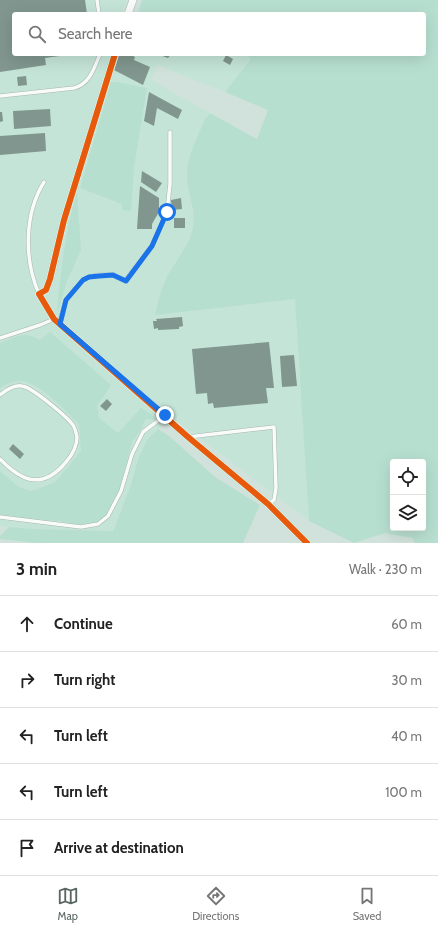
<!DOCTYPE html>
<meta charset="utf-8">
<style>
:root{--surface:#fff;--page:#f6f6f6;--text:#222;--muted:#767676;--line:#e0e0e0;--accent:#586661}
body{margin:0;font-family:Cabin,sans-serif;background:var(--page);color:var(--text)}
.controls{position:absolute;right:12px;bottom:12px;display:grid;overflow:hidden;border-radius:4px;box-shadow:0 4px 16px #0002}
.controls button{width:36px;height:36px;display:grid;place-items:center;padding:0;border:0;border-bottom:1px solid var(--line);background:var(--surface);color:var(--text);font:20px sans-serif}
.stop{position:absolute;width:12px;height:12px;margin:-9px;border:3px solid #1a73e8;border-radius:50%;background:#fff}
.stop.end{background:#1a73e8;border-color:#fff;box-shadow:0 1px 4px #0008}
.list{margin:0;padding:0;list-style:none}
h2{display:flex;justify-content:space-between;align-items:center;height:52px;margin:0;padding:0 16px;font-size:17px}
h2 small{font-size:13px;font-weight:400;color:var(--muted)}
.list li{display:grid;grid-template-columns:26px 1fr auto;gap:12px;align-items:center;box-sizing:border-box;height:56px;padding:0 16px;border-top:1px solid var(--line)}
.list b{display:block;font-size:15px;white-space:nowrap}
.list em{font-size:13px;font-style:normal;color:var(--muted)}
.icon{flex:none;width:22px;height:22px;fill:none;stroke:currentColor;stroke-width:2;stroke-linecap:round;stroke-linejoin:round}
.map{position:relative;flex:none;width:438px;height:543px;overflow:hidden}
.search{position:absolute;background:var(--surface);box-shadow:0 4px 16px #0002;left:12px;right:12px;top:12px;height:44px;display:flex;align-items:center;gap:10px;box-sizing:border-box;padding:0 14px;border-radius:4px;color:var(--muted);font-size:15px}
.sheet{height:332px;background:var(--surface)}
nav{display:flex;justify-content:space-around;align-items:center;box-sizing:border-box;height:56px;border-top:1px solid var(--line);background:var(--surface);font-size:11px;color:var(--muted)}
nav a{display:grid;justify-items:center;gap:2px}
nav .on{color:var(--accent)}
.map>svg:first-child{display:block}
.built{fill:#c4e4d7}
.green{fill:#b7dfd0;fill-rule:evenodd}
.building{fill:#80968f}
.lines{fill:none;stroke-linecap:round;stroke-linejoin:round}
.lane-casing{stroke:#a7b6b0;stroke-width:4.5}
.street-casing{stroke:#a7b6b0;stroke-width:8}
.lane{stroke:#f8fbfa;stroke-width:3.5}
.street{stroke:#f8fbfa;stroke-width:7}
.cycleway-casing{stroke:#d5f7e9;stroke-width:8}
.cycleway{stroke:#e8590c;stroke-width:6}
.route{stroke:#1a73e8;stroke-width:5}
</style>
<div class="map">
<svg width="438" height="543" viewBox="0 0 438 543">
<rect width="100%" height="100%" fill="#d0e2db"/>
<path class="built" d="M0,0H127L122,14H14V54H245L252,59L225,92L157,65L151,80L210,113L205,119L189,159L187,176L194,222L192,233L186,247L167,278L155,314L296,299L309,521L171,416L147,440L138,459L131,485L113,531L32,529L0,526Z"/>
<path class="green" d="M142,0H438V543H415L412,538L385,533L354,543L309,521L295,299L155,315C158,302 161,289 167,277C175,261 188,248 192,231C197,213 188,195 187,177C186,157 198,137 205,119L210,113L257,139L268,110L225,92L251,59L245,54H424V14H138ZM393,462H423V528H393Z
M111,82H117L147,88L134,167L131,211L122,210V204L80,188Z
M77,192L81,250L67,281L57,315C60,273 65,233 77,192Z
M50,332L111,385L97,406L99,418L118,433L141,408L152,415L155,420L146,419L142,425L143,427L132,442L115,506L109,517L97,523L82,524H72L62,521L44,520L0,515V471L19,487L30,491L38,489L55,482L81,451L79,424C66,412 39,381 20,381C13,381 6,384 0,388V343C16,337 25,330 40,340Z
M158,429L169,436L215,477L260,505L243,543H37L0,539V536L9,527L32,529L113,531L131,485L138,459L147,440Z"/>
<path class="building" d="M0,0H85L87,14H14V54L67,55L45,58L46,65L0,72Z
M119,54H129L135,57L134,60L150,67L143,85L114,70Z
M157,54H171L168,58Z
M226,55L233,59L230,65L223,61Z
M26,76L27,85L18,86L17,77Z
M149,92L182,110L178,119L157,108L154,126L144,121Z
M50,109L51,126L14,129L13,111Z
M0,112H2L3,121L0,122Z
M45,133L46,151L0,155V136Z
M142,171L162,183L156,192L141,182Z
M140,186L159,198V212L152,224V229H137Z
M181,198L182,209L172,210L171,200Z
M174,218H185V228H174Z
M182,317L183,326L179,327V329L158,330V328L154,329L153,321H157L156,319Z
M269,342L274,388H266L268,403L214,408L213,403L208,404L207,393L196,394L192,349Z
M294,355L297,386L282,387L280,356Z
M107,399L112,404L106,411L100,406Z
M13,444L24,454L20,459L9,449Z"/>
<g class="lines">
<g class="lane-casing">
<path id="lane" d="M97,0L99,14
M0,96L74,88C90,84 94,68 100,54
M39,294C24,260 24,214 44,182
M59,324L66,300L83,280L89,277L99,275H113L125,281L152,246L167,212L170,184V132
M0,338L40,325L54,319
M0,395C6,390 14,385 22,386C32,387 67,417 73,425C75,428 76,433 77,437C77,447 72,455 66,462C43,490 22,482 0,459
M188,437L274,427L276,488L274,500L268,504
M0,517L81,527L98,524L108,516L121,491L132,454L143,432L164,416"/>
</g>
<g class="street-casing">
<path id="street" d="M128,14L133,0
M115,54L64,220L50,279L46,290L39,294L54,319L188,437L268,504L307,543"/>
</g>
<use href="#lane" class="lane"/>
<use href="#street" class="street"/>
<g class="cycleway-casing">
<path id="cycleway" d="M115,54L64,220L50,279L46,290L39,294L54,319L188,437L268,504L307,543"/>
</g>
<use href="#cycleway" class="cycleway"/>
</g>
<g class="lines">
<path class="route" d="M165,415L60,324L66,300L83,280L89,277L99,276L113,275L126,281L152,246L167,212"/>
</g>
</svg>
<div class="controls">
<button><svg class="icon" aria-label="locate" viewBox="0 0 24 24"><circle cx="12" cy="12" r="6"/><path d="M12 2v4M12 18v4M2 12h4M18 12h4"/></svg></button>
<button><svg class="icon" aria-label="layers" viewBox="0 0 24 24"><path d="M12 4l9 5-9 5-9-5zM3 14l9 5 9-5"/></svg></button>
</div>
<div class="stop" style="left:167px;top:212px"></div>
<div class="stop end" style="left:165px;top:415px"></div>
<div class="search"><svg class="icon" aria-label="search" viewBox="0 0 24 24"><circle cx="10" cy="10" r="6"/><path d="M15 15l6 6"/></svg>Search here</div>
</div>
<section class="sheet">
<h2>3 min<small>Walk · 230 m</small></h2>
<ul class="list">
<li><svg class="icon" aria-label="ahead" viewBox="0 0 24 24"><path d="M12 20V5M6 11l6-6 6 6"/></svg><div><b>Continue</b></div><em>60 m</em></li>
<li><svg class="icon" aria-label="right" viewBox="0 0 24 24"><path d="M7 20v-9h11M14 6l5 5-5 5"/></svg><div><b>Turn right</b></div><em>30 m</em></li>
<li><svg class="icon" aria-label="left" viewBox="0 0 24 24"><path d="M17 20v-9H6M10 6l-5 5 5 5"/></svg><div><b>Turn left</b></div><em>40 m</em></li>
<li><svg class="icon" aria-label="left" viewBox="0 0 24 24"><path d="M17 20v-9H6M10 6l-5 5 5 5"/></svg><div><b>Turn left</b></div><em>100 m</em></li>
<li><svg class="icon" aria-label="arrive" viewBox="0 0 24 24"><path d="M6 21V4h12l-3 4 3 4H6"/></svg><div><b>Arrive at destination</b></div></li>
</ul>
</section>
<nav>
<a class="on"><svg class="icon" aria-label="map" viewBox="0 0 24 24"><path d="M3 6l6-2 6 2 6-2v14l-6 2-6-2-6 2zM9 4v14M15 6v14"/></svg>Map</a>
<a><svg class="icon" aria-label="directions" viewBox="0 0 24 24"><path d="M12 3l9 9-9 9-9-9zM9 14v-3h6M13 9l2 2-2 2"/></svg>Directions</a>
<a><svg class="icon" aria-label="saved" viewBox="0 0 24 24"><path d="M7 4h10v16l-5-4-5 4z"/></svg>Saved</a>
</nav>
